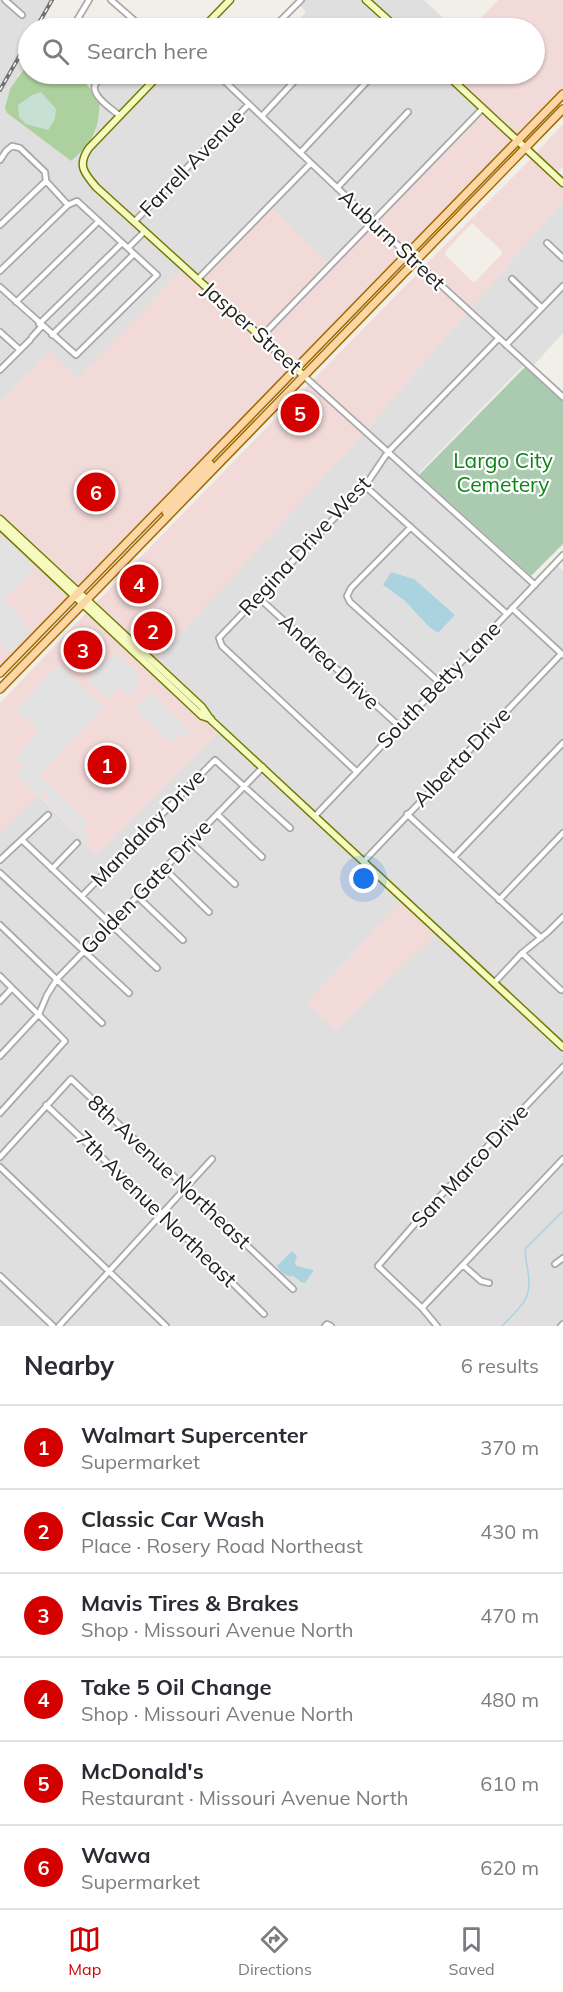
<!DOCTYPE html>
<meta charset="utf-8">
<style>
:root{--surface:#fff;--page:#f7f7f7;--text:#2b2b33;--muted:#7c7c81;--line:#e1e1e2;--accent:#d40000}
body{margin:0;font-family:Mulish,sans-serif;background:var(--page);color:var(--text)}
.you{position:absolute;left:364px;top:879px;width:21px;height:21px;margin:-15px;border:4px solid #fff;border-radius:50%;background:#1a73e8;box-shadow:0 0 0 9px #1a73e833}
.badge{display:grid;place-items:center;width:39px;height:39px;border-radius:50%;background:var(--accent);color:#fff;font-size:20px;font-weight:700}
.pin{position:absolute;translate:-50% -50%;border:3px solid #fff;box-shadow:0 2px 6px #0006}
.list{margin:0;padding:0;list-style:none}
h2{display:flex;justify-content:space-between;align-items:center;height:78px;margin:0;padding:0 24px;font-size:26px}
h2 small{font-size:20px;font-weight:400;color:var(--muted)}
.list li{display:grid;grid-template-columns:39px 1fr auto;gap:18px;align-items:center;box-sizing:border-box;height:84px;padding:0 24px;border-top:2px solid var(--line)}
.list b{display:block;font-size:22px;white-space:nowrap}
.list p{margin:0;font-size:20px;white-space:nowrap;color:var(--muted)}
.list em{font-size:20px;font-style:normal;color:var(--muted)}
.icon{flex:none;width:33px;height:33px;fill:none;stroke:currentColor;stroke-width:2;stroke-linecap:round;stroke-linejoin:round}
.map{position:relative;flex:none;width:563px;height:1326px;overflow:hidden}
.search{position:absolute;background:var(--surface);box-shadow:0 2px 4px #0004;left:18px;right:18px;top:18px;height:66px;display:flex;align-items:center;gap:15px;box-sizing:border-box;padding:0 21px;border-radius:33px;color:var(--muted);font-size:22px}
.sheet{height:582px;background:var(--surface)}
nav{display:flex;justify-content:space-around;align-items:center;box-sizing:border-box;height:84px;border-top:2px solid var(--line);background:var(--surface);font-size:16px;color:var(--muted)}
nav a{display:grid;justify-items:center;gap:3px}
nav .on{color:var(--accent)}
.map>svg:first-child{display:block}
.residential{fill:#e0dfdf;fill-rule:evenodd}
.commercial{fill:#f2dad9;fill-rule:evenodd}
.forest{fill:#add19e}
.wetland{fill:#c6e0d4}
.cemetery{fill:#aacbaf}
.parking{fill:#e2e2e2}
.water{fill:#aad3df}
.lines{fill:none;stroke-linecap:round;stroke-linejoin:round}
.stream{stroke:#aad3df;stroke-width:1.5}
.street-casing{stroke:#a9a9a9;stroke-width:8}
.secondary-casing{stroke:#707d05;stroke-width:9}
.primary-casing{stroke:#a06b00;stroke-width:10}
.street{stroke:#fff;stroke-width:4.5}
.secondary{stroke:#f7fabf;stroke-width:6}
.primary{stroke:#fcd6a4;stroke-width:7}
.rail-casing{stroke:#707070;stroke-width:4}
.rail{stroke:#fff;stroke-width:1.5;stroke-dasharray:4.5;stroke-linecap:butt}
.labels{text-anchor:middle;stroke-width:4.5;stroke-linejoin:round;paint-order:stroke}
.street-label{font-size:21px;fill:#222;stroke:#fff}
.park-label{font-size:21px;fill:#0c8416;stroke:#fff}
</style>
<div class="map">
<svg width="563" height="1326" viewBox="0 0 563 1326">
<rect width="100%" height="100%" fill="#f2efe9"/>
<path class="residential" d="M0,0L21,19L25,14L10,0H54L38,28H28V45L26,49L28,52V63L19,74L7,113L71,161L95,135L100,100L92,91L110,74H130L144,87L87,146L79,161L81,172L86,180L141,232L129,244L79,199L69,202L49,180L47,170L22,146L14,142L10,143L0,155Z
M304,0H361L392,28H291L306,12L300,5Z
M370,0H424L454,28H401Z
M164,74H212L245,104L135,218L98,185L86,169L85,163L91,149Z
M234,74H298L262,112L228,80Z
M305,74H370L300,149L265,116Z
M378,74H441L479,109L372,218L341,188L412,112L408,109L337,184L304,152Z
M249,108L307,163L198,275L138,221Z
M12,149L18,151L44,177L0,221V165L8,152Z
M310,167L368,222L328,263L271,208L202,279Z
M46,185L64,205L0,268V229Z
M563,201V254L548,239L544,243L563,262V282L542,304L512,275L508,279L538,308L506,341L470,309Z
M76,204L95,222L16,298L0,283V275L70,207Z
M99,225L118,243L39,320L20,301Z
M145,235L183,269L78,378L50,352L0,402V374L42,330L76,359L161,275L132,248Z
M122,247L130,254L52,331L43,323Z
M134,258L153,276L79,350L76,352L73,350L56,335Z
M563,290V333L533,366L510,345Z
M0,291L38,327L20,346L0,328Z
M466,313L494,339L388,448L367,429Z
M0,336L16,350L0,367Z
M498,343L523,366L417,475L392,452Z
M363,434L384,453L363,484L216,638L220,649L353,772L316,812L223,726L205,705L157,659Z
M388,456L530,586L507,610L369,485Z
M365,490L407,527L350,584L344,598L349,604L436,683L400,723L262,597Z
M411,531L503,614L440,679L353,600L350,596L354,589ZM383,586L455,615L438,633L428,626L405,601Z
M557,565L563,571V651L516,608Z
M258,601L396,727L357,768L224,645L223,638Z
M512,612L557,654L364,857L319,816Z
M561,658L563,660V739L454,853L411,814Z
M219,731L402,900L307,1003L336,1030L437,933L563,1051V1063L424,1209L374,1265L385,1278L420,1310L433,1326H337L329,1321L320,1326H170L112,1271L161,1217L264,1318L268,1314L165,1213L186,1191L293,1293L297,1289L190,1186L215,1158L211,1155L186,1183L71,1075L0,1153V835L38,795L97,855ZM292,1251L296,1256L295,1261L297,1266L314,1270L301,1282L293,1276Z
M563,746V829L499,896L458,857Z
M407,818L536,938L522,950L495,979L368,861Z
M563,837V913L541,935L503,900Z
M563,921V988L526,953Z
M522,957L560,993L563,991V1043L498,982Z
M563,1071V1155L422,1304L382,1265L428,1213Z
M71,1083L182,1187L162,1209L50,1105Z
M46,1110L158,1213L108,1267L0,1163V1161Z
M563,1162V1255L552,1264L555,1268L563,1261V1320L557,1326H441L426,1308L463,1269L479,1283L491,1286L493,1281L482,1279L467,1264Z
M0,1171L104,1272L56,1325L0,1271Z
M108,1275L161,1326H62Z
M0,1280L49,1326H0Z"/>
<path class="commercial" d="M498,0H563V89L517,135L450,74H534V28H472Z
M483,112L513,139L406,250L376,221Z
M563,124V166L557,173L536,153Z
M532,158L563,187V201L470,309L424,266ZM473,224L502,251V254L476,281L473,282L445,255V252L470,225Z
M271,207L328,263L261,333L203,280Z
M372,226L402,254L296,364L265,337Z
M183,269L292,369L79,588L0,515V402L50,351L78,378Z
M420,271L466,313L367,429L313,380Z
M309,384L363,434L158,659L189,691L95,604Z
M0,531L71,597L0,670Z
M87,612L200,718L209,722L219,731L97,855L39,795L0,835V703Z
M402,900L437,933L336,1030L307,1003Z"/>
<path class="forest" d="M28,63V74H62L75,82L81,78L100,100C98,131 95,140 71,161L7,113L5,108L10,89Z"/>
<path class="wetland" d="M41,92L56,109L55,119L48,130L26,124L19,117L18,105L32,95Z"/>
<path class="cemetery" d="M525,367L563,401V544L531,576L419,475Z"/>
<path class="parking" d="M4,538L35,568L4,601L25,622L23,625L30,632L10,652L0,643V539L2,540Z
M116,653L140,676L136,681L140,685L129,696L119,687L107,699L87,679L105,660L108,662Z
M59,664L104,707L39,775L89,823L83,830L89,836L85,840L47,803L50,800L43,792L38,796L16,774L23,766L15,758L39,732L16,710Z
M150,693L191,731L184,738L181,734L171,744L135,709Z"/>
<path class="water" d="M391,572L414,579L455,615L438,633L428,626L405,601L383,585Z
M292,1251L297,1256L295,1262L297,1266L314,1270L305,1283L301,1282L293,1276C284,1276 282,1273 277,1266Z"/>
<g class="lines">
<path class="stream" d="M502,1326C520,1307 533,1300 528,1272C527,1264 524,1256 526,1248L563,1211"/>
<g class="street-casing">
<path id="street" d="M5,0L22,15
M111,0L143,28
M72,28L77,20
M87,28L77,20L89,0
M273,28L301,0
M105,74C102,77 97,81 95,85C91,96 112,109 120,116
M217,74L406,253L563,397
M224,80L231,74
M262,116L301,74
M300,153L374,74
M0,160L6,151L12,146L20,148L45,172L46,181L68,205
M337,188L408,112
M134,222L249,104
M0,225L46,181
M547,243L563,258
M128,248L145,231
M0,271L68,205L77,201L157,275L76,355L0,287
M198,279L311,163
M512,279L542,308
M16,302L99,221
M39,324L122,243
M0,332L20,350
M52,335L134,254
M32,337L42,326
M261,337L483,108
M506,345L563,286
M0,370L30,340
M304,376L535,585
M365,486L507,614
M411,527L351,588L347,596L350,602L440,683
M258,597L400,727
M512,608L563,655
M357,772L222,646L219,638L365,486L388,452L498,339
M407,814L541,938
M218,815L262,857
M315,816L563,555
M22,840L157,968
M190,842L235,884
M454,857L563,743
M0,860L48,815
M364,861L561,654
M52,869L77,843
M165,869L209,912
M0,873L129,993
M82,896L215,760L290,828
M138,897L183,940
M499,900L563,833
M0,925L102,1023
M522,953L561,990
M0,976L65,1041L0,1113
M494,983L522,953L548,932L563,917
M0,1001L12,988
M0,1056L39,1014L47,995L57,979L263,767
M46,1105L161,1213L264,1314
M0,1157L71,1079L293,1289
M0,1167L166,1326
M555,1264L563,1258
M463,1265L481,1281L489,1283
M0,1276L53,1326
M422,1308L563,1159
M59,1326L212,1159
M325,1326L327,1324L331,1326
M437,1326L422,1308L378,1266L426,1211L563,1067
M561,1326L563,1324"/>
</g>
<g class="secondary-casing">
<path id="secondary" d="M366,0L397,28
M203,28L230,0
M160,74L89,148C77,165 84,173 96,187L304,376
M446,74L563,183
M0,519L202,707L211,720L563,1047
M0,526L202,716L211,719"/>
</g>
<g class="primary-casing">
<path id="primary" d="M191,491L194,481L210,464
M166,512L184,491L187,483
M0,673L563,94
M0,689L563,109"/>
</g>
<use href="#street" class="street"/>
<use href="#secondary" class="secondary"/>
<use href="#primary" class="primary"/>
<g class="rail-casing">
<path id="rail" d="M36,28L52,0
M0,90L28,41"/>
</g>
<use href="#rail" class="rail"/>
</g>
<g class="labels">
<g class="street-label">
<text transform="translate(192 163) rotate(-46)" y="7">Farrell Avenue</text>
<text transform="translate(392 240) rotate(43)" y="7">Auburn Street</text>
<text transform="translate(252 328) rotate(42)" y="7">Jasper Street</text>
<text transform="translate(305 546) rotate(-47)" y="7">Regina Drive West</text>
<text transform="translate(329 662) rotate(43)" y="7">Andrea Drive</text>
<text transform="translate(439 685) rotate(-46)" y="7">South Betty Lane</text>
<text transform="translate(462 757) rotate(-46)" y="7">Alberta Drive</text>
<text transform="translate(148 828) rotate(-46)" y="7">Mandalay Drive</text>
<text transform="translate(146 887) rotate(-46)" y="7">Golden Gate Drive</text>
<text transform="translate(470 1166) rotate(-47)" y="7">San Marco Drive</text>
<text transform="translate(169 1172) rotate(43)" y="7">8th Avenue Northeast</text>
<text transform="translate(156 1209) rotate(44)" y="7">7th Avenue Northeast</text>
</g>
<g class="park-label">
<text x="503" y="468">Largo City<tspan x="503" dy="24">Cemetery</tspan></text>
</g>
</g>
</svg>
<div class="you"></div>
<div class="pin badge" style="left:107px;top:765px">1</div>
<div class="pin badge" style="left:153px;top:631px">2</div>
<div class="pin badge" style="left:83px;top:650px">3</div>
<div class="pin badge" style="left:139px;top:584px">4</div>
<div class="pin badge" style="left:300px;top:413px">5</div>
<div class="pin badge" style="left:96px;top:492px">6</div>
<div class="search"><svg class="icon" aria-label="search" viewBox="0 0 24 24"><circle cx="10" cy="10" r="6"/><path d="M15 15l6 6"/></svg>Search here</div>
</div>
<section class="sheet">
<h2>Nearby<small>6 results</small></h2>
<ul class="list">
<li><span class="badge">1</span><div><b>Walmart Supercenter</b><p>Supermarket</p></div><em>370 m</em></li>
<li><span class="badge">2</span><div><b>Classic Car Wash</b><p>Place · Rosery Road Northeast</p></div><em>430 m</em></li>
<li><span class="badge">3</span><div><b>Mavis Tires &amp; Brakes</b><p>Shop · Missouri Avenue North</p></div><em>470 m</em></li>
<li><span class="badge">4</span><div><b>Take 5 Oil Change</b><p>Shop · Missouri Avenue North</p></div><em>480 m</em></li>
<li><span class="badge">5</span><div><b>McDonald's</b><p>Restaurant · Missouri Avenue North</p></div><em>610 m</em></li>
<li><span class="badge">6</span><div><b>Wawa</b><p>Supermarket</p></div><em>620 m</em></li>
</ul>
</section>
<nav>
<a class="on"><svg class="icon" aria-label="map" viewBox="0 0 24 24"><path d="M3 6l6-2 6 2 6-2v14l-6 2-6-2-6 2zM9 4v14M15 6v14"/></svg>Map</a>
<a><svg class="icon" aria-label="directions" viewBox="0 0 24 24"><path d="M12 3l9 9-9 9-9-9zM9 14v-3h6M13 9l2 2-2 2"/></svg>Directions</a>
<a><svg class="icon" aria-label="saved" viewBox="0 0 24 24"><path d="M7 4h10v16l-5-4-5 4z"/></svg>Saved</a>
</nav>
